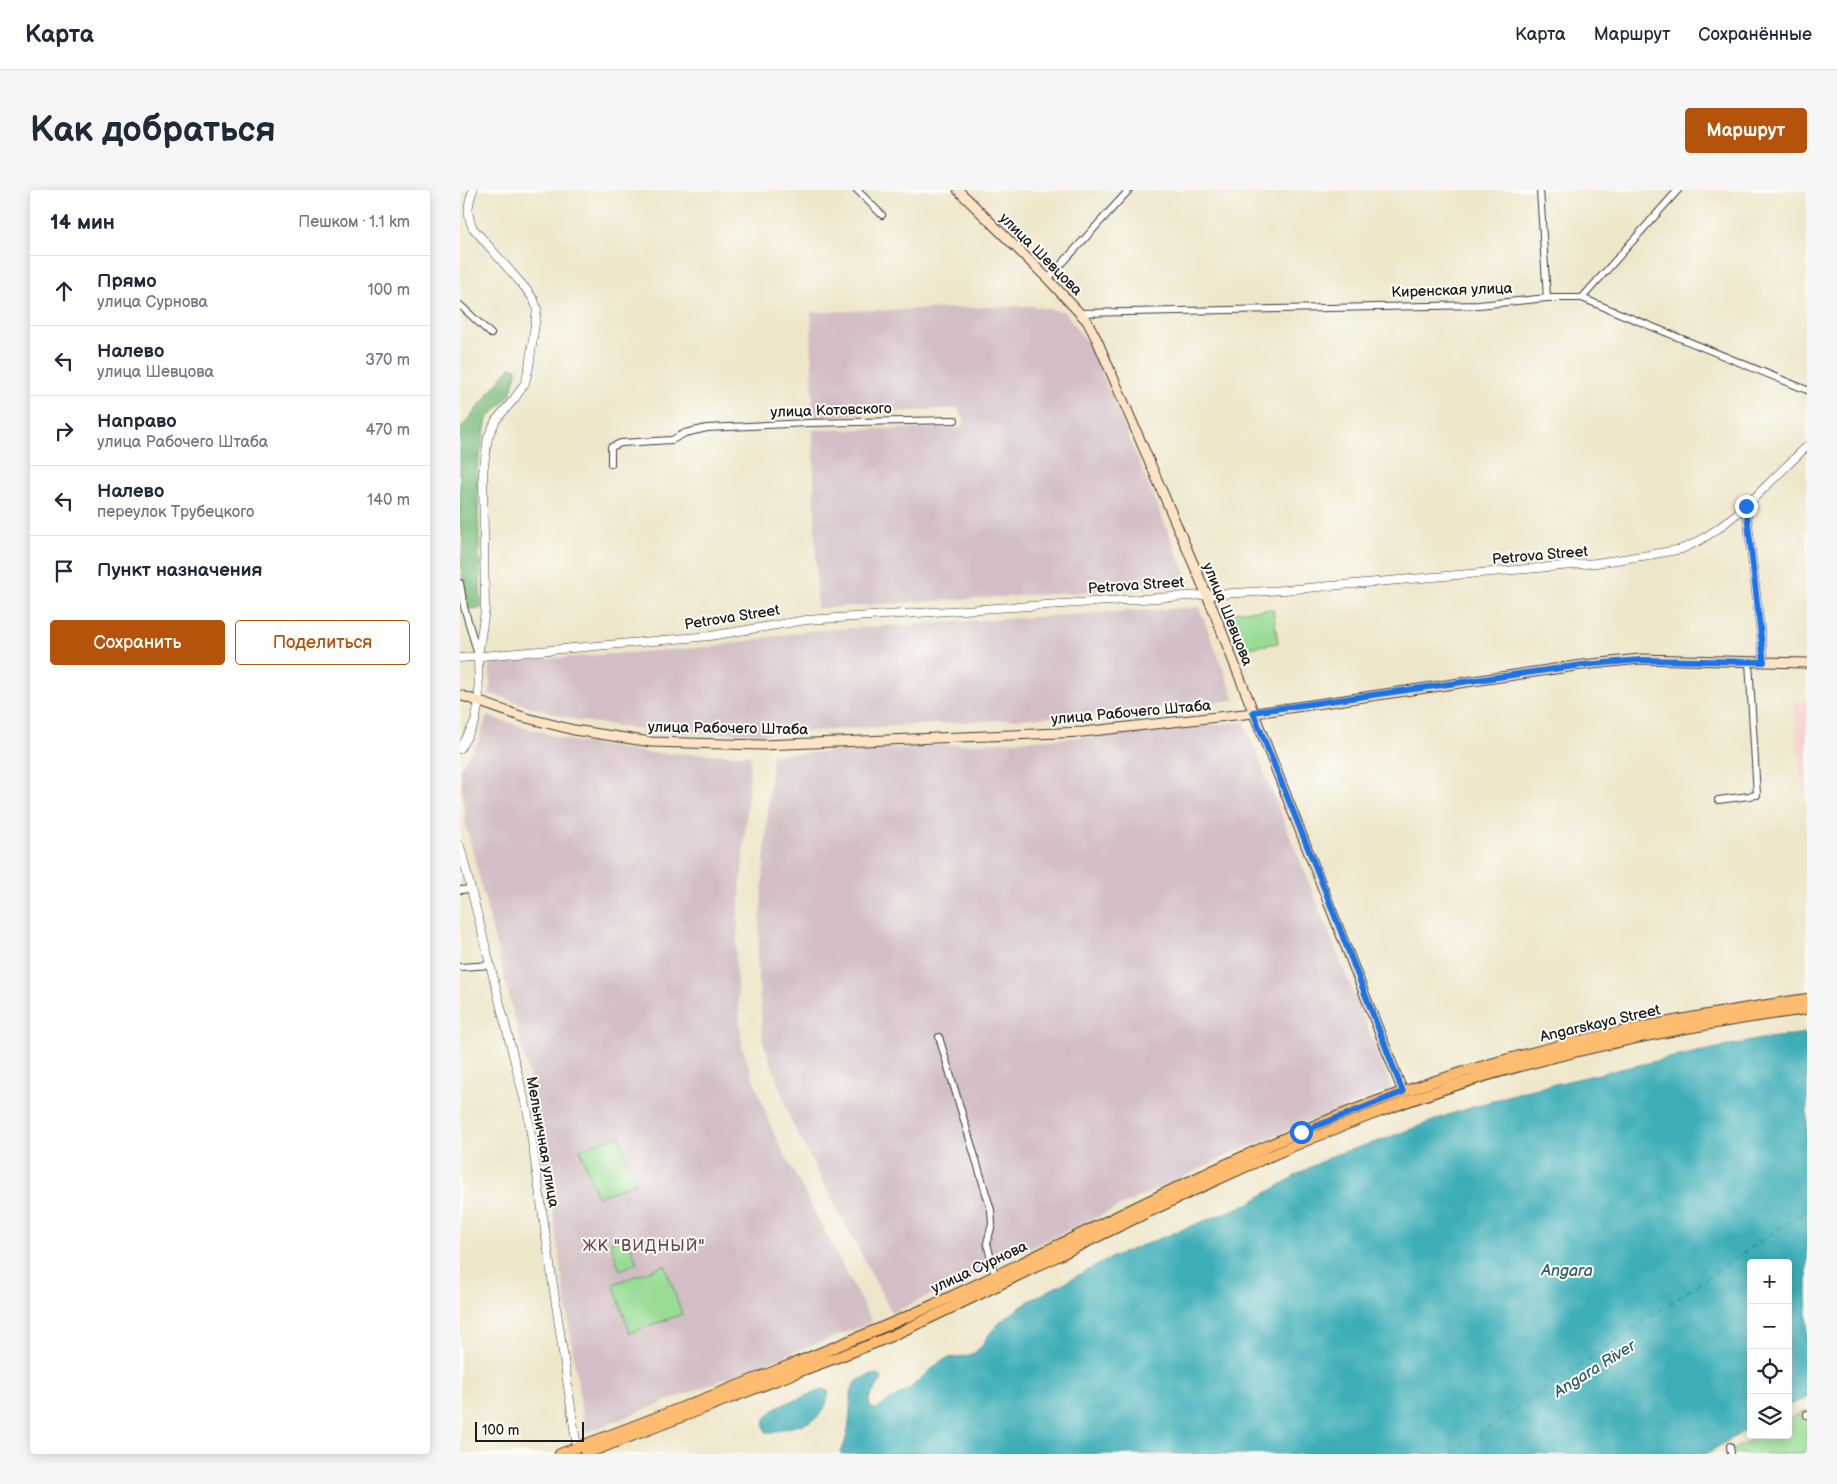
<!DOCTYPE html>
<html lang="ru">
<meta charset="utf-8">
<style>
:root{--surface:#fff;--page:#f6f6f7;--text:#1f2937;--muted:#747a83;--line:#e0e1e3;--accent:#b45309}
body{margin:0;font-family:"Balsamiq Sans",sans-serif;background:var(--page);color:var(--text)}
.controls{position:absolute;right:15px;bottom:15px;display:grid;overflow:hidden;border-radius:5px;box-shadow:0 2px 12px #0003}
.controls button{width:45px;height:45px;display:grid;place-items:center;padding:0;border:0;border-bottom:1px solid var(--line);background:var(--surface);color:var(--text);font:25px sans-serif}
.scale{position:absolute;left:15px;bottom:12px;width:109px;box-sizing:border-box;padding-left:5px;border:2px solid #1c1c1c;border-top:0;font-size:14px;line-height:18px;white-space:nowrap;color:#1c1c1c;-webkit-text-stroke:4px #fdfcf7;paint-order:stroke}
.stop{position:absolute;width:15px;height:15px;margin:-11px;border:4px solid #1a73e8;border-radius:50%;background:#fff}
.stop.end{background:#1a73e8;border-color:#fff;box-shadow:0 1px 5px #0008}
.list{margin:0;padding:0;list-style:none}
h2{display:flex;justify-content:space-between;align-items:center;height:65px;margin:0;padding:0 20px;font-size:21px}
h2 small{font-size:16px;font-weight:400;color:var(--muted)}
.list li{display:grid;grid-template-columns:32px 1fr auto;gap:15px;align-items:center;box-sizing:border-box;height:70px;padding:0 20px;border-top:1px solid var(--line)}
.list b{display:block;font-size:19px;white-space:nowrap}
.list p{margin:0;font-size:16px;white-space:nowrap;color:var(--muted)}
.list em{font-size:16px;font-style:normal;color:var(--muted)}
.actions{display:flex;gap:10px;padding:15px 20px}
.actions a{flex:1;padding:11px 0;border:1px solid var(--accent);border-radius:5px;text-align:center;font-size:18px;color:var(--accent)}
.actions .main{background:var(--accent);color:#fff}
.icon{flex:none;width:28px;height:28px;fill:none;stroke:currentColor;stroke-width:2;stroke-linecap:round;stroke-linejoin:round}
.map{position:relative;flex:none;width:1347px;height:1264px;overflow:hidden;border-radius:5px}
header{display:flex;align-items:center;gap:30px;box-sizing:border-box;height:70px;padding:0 25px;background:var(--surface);border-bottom:1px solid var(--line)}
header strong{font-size:24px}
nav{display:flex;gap:28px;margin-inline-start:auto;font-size:18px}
.intro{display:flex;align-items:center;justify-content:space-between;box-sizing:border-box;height:120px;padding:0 30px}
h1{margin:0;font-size:35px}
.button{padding:12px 22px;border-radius:5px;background:var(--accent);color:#fff;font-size:18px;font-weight:700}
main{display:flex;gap:30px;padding:0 30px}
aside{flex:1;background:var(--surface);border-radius:5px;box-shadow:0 2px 12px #0003}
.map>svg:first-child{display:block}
.built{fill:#f7d0ce}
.industrial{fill:#d2bec4}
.green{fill:#98dc94;stroke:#5a7c58}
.forest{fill:#7abc7e;stroke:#4b6c4d}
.water{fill:#3daeb8;stroke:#2c656a}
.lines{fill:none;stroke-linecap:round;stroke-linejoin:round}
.ferry{stroke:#2b5e62;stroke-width:1;stroke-dasharray:6 5;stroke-linecap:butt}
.minor-casing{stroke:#3c3a36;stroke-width:8}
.tertiary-casing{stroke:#3c3a36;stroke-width:9}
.secondary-casing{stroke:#3c3a36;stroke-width:11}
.primary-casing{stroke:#3c3a36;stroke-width:12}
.minor{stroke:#fff;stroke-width:6}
.tertiary{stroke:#fff;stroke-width:8}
.secondary{stroke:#fee4c5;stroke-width:9}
.primary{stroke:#fdbc6f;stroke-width:10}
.route{stroke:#1a73e8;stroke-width:6}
.labels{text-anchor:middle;stroke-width:4;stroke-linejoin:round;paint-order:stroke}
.street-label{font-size:15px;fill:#1c1c1c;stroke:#fdfcf7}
.neighbourhood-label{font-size:16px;letter-spacing:1px;fill:#694b4a;stroke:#fdfcf7}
.water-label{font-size:16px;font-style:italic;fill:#2b5e62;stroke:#fdfcf7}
</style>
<header>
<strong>Карта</strong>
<nav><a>Карта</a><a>Маршрут</a><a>Сохранённые</a></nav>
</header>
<div class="intro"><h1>Как добраться</h1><a class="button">Маршрут</a></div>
<main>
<aside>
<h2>14 мин<small>Пешком · 1.1 km</small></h2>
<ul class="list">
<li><svg class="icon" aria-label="ahead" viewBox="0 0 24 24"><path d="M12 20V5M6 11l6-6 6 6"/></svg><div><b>Прямо</b><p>улица Сурнова</p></div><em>100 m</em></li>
<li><svg class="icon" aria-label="left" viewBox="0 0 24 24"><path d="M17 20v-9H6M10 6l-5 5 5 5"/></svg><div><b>Налево</b><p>улица Шевцова</p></div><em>370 m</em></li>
<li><svg class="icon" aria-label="right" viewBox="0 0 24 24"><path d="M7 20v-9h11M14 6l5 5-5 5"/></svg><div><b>Направо</b><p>улица Рабочего Штаба</p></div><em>470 m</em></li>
<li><svg class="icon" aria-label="left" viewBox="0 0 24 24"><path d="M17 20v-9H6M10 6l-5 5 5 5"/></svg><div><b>Налево</b><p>переулок Трубецкого</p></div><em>140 m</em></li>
<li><svg class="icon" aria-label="arrive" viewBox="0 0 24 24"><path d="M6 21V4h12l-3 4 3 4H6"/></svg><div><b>Пункт назначения</b></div></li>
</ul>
<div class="actions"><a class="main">Сохранить</a><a>Поделиться</a></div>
</aside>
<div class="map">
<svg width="1347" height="1264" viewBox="0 0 1347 1264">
<rect width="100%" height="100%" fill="#fdfcf7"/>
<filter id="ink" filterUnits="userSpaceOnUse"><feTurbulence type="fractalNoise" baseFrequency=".02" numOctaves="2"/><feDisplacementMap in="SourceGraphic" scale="10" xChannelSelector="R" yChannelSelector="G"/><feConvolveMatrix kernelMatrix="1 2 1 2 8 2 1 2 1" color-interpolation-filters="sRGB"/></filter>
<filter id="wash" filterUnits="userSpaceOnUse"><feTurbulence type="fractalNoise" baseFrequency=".0096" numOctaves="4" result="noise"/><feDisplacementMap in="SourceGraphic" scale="20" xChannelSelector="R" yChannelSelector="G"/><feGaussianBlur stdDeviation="1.12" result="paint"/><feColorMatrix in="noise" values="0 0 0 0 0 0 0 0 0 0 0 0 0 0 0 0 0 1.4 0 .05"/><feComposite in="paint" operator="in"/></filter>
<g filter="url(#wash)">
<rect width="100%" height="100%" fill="#eee6c9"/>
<path class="built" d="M1347,510V601H1343L1333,512Z"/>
<path class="industrial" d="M570,116L605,122L632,160L731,396L357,418L353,240L500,238L505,231L497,218L353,227L351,122Z
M739,417L775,510L624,525L302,544L191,541L116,530L30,504V473L250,457L347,441Z
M27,526L112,551L190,563L291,565L275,770L282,857L313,942L412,1132L125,1243L78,922L6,635L0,578L18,552Z
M784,532L932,899L780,960L432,1123L332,933L303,851L297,771L312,565L626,547Z"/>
<path class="green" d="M813,419L818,453L782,459L769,422Z
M159,945L176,993L137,1007L120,959Z
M167,1046L177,1073L160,1080L150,1052Z
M205,1075L222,1124L170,1143L153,1094Z
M1347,1220V1264H1265L1300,1245H1328V1230Z"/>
<path class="forest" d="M50,177L57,179L50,205L27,229L17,279L21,418L9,419L1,378L3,349L0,336V240Z"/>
<path class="water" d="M1347,843V1208L1328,1215V1073H1291V1237L1246,1264H380C387,1251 389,1237 390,1222C391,1197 389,1189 418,1184L422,1187L421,1191L409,1208L410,1217L416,1219L449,1199L481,1171L488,1168L507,1166L514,1163L521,1157L530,1143L540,1132L569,1111L655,1066L790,1013L845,980L874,965L922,950L991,924L1060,902L1218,866L1301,849Z
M364,1199L369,1202C363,1240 339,1231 313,1243L306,1242L304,1236L305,1229C315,1216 325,1214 338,1209C347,1206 355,1202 364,1199Z"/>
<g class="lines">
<path class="ferry" d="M991,1264L1343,1022H1347"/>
</g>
</g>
<g filter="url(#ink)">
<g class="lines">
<g class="minor-casing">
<path id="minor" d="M397,0L422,25
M1080,0L1087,108
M588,89L669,0
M1122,108L1218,0
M0,115L31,144
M620,123L1019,115L1087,108H1122L1347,200
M151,274V257L161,253L212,250L225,243L247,238L348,233L495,230
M0,393L4,417L18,465
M1258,610L1297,605L1289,472
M0,700L11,699
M0,777L31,775
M479,847L531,1020L532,1034L527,1053L535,1086
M1347,1224V1225
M1270,1256L1271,1264"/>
</g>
<g class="tertiary-casing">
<path id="tertiary" d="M1286,316L1304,472
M0,468L250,446L346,430L824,400L1136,373L1189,365L1222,359L1239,351L1259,338L1286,316L1347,256
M0,559L15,532L19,512L18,466L25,420L23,283L28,247L36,230L55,208L65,193L69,177L77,119L74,110L66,99L13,38C6,24 8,14 13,0
M0,656L68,924L117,1258"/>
</g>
<g class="secondary-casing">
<path id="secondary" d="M498,0L588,89L627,131L637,150L752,417L943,902
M0,505L63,527L114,540L191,552L302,555L623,542L802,522L1122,475L1180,469L1347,473"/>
</g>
<g class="primary-casing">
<path id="primary" d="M100,1264C167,1239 234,1213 300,1187C363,1162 425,1138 486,1109C637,1039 785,957 943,902C1073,856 1210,829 1347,809
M125,1264C192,1238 260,1212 327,1186C361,1173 397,1161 431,1146C590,1073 744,988 908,926C1049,871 1197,839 1347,819"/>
</g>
<use href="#minor" class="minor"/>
<use href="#tertiary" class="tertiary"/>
<use href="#secondary" class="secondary"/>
<use href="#primary" class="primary"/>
</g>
</g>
<g class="lines" filter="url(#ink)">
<path class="route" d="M841,942L943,902L864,698L793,522L1122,475L1180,470L1304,472L1286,316"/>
</g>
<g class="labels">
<g class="street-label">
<text transform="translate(581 64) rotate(45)" y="5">улица Шевцова</text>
<text transform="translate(992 100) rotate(-2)" y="5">Киренская улица</text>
<text transform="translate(371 220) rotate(-2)" y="5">улица Котовского</text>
<text transform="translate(1080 365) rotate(-5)" y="5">Petrova Street</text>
<text transform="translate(676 395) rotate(-4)" y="5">Petrova Street</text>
<text transform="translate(768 424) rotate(68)" y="5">улица Шевцова</text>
<text transform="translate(272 427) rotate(-9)" y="5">Petrova Street</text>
<text transform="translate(671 522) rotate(-5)" y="5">улица Рабочего Штаба</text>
<text transform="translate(268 538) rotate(1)" y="5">улица Рабочего Штаба</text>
<text transform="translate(1140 833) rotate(-13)" y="5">Angarskaya Street</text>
<text transform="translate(83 952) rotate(80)" y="5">Мельничная улица</text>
<text transform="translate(519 1077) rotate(-25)" y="5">улица Сурнова</text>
</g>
<g class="neighbourhood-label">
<text x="184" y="1061">ЖК "ВИДНЫЙ"</text>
</g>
<g class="water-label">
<text x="1107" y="1086">Angara</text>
<text transform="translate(1134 1178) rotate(-32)" y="6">Angara River</text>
</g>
</g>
</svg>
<div class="controls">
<button>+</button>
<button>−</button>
<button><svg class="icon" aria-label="locate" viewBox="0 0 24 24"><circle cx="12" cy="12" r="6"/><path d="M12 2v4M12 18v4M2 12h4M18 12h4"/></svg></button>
<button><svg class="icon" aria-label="layers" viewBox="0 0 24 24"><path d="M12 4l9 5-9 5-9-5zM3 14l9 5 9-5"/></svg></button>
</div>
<div class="scale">100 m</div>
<div class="stop" style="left:841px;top:942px"></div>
<div class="stop end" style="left:1286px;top:316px"></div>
</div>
</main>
